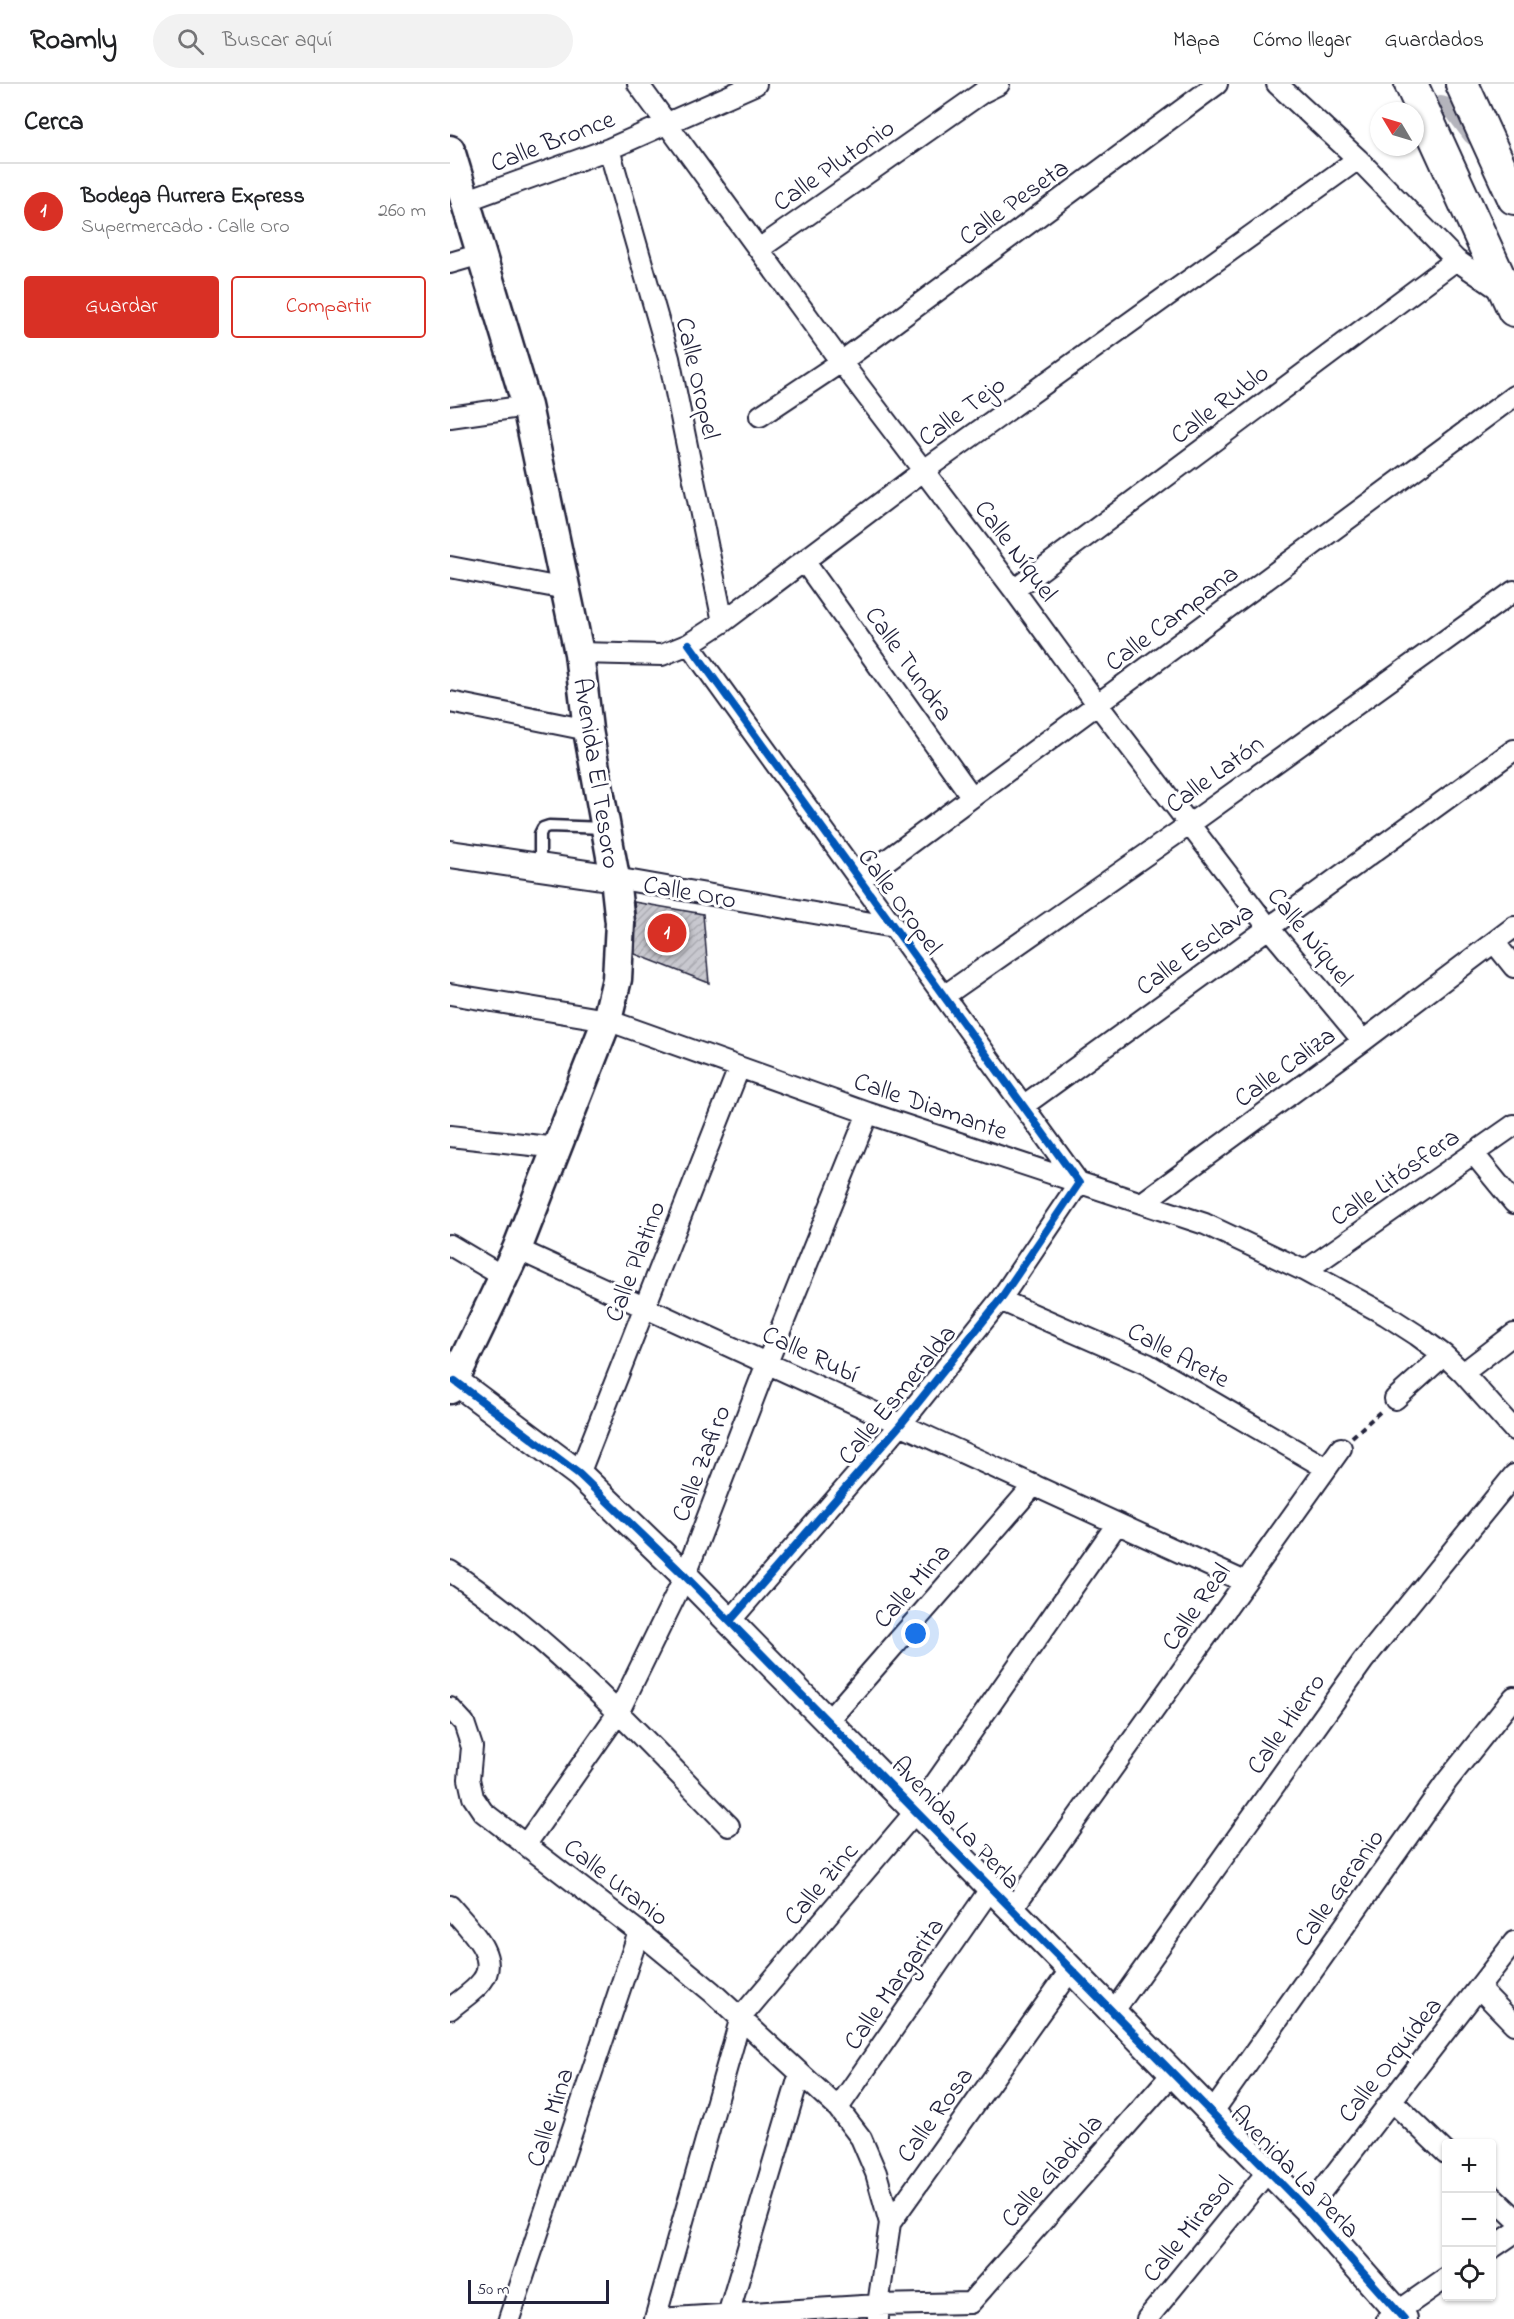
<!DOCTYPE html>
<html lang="es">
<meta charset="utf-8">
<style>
:root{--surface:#fff;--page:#f2f2f2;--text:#202124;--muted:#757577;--line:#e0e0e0;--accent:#d93025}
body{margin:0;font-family:"Indie Flower",sans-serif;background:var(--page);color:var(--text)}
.controls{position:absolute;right:18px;bottom:18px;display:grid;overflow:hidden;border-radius:6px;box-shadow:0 2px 4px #0004}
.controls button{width:54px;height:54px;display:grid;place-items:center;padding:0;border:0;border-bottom:2px solid var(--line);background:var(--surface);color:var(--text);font:30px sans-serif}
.compass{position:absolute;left:920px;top:18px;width:54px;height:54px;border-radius:50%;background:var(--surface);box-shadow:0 2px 4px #0004;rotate:308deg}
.scale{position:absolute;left:18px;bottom:15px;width:141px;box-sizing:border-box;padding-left:6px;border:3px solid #22223b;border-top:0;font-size:16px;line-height:21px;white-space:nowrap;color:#22223b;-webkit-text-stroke:4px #fff;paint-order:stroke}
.you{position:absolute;left:466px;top:1550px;width:21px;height:21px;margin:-15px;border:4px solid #fff;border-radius:50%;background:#1a73e8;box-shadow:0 0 0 9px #1a73e833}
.badge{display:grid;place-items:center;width:39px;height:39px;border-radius:50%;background:var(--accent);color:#fff;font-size:20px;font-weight:700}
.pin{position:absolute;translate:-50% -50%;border:3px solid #fff;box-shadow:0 2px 6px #0006}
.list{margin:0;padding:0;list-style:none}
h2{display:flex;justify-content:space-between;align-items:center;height:78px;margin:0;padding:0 24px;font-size:26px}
h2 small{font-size:20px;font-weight:400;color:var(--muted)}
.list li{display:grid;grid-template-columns:39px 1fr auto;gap:18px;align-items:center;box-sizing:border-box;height:96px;padding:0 24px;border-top:2px solid var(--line)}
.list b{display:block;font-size:22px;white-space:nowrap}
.list p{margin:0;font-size:20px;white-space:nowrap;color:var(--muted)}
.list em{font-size:20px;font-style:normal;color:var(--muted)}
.actions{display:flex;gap:12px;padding:18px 24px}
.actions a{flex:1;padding:14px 0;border:2px solid var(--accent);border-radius:6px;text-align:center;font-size:21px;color:var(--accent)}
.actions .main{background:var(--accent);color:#fff}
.icon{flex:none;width:33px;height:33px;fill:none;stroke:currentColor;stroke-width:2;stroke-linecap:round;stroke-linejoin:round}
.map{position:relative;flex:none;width:1064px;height:2235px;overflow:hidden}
header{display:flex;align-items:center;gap:36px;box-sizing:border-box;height:84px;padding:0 30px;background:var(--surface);border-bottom:2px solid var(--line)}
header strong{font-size:28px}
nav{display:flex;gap:33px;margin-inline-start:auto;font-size:21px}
.search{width:420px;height:54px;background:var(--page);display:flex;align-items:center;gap:15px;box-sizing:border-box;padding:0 21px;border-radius:33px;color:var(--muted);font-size:22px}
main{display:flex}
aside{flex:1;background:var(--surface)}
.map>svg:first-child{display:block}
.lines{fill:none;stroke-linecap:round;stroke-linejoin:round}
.canal{stroke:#b4b4bc;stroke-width:20}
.building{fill:url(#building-hatch);stroke:#22223b;stroke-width:1.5}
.service-casing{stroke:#22223b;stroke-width:15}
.minor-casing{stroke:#22223b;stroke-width:24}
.tertiary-casing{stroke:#22223b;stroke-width:30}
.secondary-casing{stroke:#22223b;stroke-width:33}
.primary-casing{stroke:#22223b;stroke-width:36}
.path{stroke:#22223b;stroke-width:4;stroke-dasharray:6 4.5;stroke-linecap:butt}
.service{stroke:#fff;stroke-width:10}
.minor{stroke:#fff;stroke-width:20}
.tertiary{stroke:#fff;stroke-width:26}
.secondary{stroke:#fff;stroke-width:28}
.primary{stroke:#fff;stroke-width:32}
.cycleway-casing{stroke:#fff;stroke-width:11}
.cycleway{stroke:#0057b8;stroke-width:8}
.labels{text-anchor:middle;stroke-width:6;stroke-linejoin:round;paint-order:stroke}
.street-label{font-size:26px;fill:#22223b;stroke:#fff}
</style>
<header>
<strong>Roamly</strong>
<div class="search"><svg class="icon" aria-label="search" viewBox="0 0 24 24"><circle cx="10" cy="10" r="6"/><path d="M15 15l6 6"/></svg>Buscar aquí</div>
<nav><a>Mapa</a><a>Cómo llegar</a><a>Guardados</a></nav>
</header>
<main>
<aside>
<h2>Cerca<small></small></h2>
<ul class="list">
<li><span class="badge">1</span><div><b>Bodega Aurrera Express</b><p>Supermercado · Calle Oro</p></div><em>260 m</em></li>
</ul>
<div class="actions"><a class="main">Guardar</a><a>Compartir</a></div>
</aside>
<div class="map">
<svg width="1064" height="2235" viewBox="0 0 1064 2235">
<defs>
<pattern id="building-hatch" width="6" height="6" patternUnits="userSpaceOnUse" patternTransform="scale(1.5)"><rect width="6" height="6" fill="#c8c8cf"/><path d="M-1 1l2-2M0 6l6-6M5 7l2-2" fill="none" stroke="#acacb3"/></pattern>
</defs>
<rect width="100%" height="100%" fill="#fff"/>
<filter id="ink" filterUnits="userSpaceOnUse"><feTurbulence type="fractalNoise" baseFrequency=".0167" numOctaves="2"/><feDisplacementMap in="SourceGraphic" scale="12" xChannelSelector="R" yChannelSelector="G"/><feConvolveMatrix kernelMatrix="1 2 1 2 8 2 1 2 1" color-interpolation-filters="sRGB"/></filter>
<g filter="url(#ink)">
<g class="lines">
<path class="canal" d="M991,22L1004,26L1023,51"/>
</g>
<path class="building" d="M184,818L253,830L259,899L185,870L186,840Z"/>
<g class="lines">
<g class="service-casing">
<path id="service" d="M90,783V750L93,744L99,742L155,744"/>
</g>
<g class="minor-casing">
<path id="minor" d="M188,0L391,278L564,506L648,621L818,843L913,957
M827,0L908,75L1006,176L1053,208
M159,65L219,274L273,538
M15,117L159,65L306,0
M309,165L533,8L549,0
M0,179L31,170
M310,332L391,278L767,0
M0,333L77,322
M354,477L522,713
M0,483L116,505
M564,506L1006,176
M239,560L629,1099L550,1216L451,1340L280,1537
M129,569L212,571L239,560L273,538L473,387L908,75
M0,618L138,646
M165,794L444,843
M410,796L1064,312
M1044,858L1064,883
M0,910L157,936L418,1029L755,1140L855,1187L936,1231L967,1251L994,1271L1013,1289L1064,1346
M494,912L740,740L1064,507
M573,1022L1064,666
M0,1052L108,1064
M1023,1069L1064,1119
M692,1119L913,957L1064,843
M0,1161L54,1193
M67,1165L795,1498
M855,1187L1064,1041
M550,1216L697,1280L876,1384
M1013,1289L1064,1250
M945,1315L994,1271
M129,1390L289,984
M0,1487C105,1556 192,1653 279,1742
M0,1624L14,1639L22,1663L19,1695L23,1713L33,1728L189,1848L262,1908L388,2024L411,2054L426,2089L440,2139
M378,1637L584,1401
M76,1760L168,1629L235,1492L317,1279L418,1029
M0,1822C15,1841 52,1872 32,1897C24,1908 10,1916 0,1925
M562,1825L891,1364
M1029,1904L1064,1940
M663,1928L913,1577L1064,1391
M941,2016L996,2069
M388,2024L541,1804
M762,2029L997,1697L1064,1613
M1042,2112L1064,2133
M857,2126L1064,1858
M1042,2164L1064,2149
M520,2219L723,1989
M278,2231L350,1989
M59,2235L189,1848
M205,2235L291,1933L466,1727L667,1440
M208,2235L428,2221L520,2219
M428,2235V2221L440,2139L621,1885
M697,2235L818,2087
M937,2235L996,2194"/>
</g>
<g class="tertiary-casing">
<path id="tertiary" d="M0,770L165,794
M5,1297L129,1390L235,1492L857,2126L954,2235"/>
</g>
<g class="secondary-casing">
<path id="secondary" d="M0,66L77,322L129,569L138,646L165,794L170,839L167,895L157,936L67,1165L0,1305"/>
</g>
<g class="primary-casing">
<path id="primary" d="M961,0L1064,226
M1012,0L1064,114"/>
</g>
<path class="path" d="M902,1353L932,1326"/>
<use href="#service" class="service"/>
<use href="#minor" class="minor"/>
<use href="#tertiary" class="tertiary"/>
<use href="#secondary" class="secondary"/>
<use href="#primary" class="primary"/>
<g class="cycleway-casing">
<path id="cycleway" d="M239,560L629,1099L550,1216L451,1340L280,1537
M5,1297L129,1390L235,1492L857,2126L954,2235"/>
</g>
<use href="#cycleway" class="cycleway"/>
</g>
</g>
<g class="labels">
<g class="street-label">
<text transform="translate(102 56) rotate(-21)" y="9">Calle Bronce</text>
<text transform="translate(383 80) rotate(-35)" y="9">Calle Plutonio</text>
<text transform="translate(563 117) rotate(-36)" y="9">Calle Peseta</text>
<text transform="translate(249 294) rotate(77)" y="9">Calle Oropel</text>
<text transform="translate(769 319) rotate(-37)" y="9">Calle Rublo</text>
<text transform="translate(511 326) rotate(-36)" y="9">Calle Tejo</text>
<text transform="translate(567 466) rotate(53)" y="9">Calle Níquel</text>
<text transform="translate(721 533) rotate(-37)" y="9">Calle Campana</text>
<text transform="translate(460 579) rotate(55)" y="9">Calle Tundra</text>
<text transform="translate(148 689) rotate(81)" y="9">Avenida El Tesoro</text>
<text transform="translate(764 689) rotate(-36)" y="9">Calle Latón</text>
<text transform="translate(240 807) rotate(10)" y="9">Calle Oro</text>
<text transform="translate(451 817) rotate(54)" y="9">Calle Oropel</text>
<text transform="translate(861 852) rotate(51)" y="9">Calle Níquel</text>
<text transform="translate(744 864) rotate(-36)" y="9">Calle Esclava</text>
<text transform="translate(834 982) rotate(-36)" y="9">Calle Caliza</text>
<text transform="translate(481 1021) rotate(19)" y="9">Calle Diamante</text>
<text transform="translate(944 1092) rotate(-35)" y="9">Calle Litósfera</text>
<text transform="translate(184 1177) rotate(-69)" y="9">Calle Platino</text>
<text transform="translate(361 1269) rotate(25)" y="9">Calle Rubí</text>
<text transform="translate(729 1270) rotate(28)" y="9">Calle Arete</text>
<text transform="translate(446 1310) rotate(-51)" y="9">Calle Esmeralda</text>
<text transform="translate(250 1379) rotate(-69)" y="9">Calle Zafiro</text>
<text transform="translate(461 1501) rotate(-49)" y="9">Calle Mina</text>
<text transform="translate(745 1522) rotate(-55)" y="9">Calle Real</text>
<text transform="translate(835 1639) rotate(-55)" y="9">Calle Hierro</text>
<text transform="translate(507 1738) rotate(46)" y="9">Avenida La Perla</text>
<text transform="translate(167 1797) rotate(38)" y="9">Calle Uranio</text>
<text transform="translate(370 1799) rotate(-50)" y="9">Calle Zinc</text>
<text transform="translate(888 1803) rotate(-55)" y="9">Calle Geranio</text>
<text transform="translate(443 1899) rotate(-55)" y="9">Calle Margarita</text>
<text transform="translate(939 1975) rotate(-52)" y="9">Calle Orquídea</text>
<text transform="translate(484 2030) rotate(-54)" y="9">Calle Rosa</text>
<text transform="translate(99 2033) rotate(-72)" y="9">Calle Mina</text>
<text transform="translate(601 2086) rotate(-49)" y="9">Calle Gladiola</text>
<text transform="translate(846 2087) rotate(46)" y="9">Avenida La Perla</text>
<text transform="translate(737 2144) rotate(-51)" y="9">Calle Mirasol</text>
</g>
</g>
</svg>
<div class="controls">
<button>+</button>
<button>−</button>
<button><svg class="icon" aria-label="locate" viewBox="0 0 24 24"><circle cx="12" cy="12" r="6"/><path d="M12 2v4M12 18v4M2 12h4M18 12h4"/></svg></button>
</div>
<svg class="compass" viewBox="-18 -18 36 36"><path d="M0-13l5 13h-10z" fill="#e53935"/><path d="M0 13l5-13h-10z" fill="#757577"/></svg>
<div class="scale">50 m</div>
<div class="you"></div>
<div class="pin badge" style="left:217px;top:849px">1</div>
</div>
</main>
